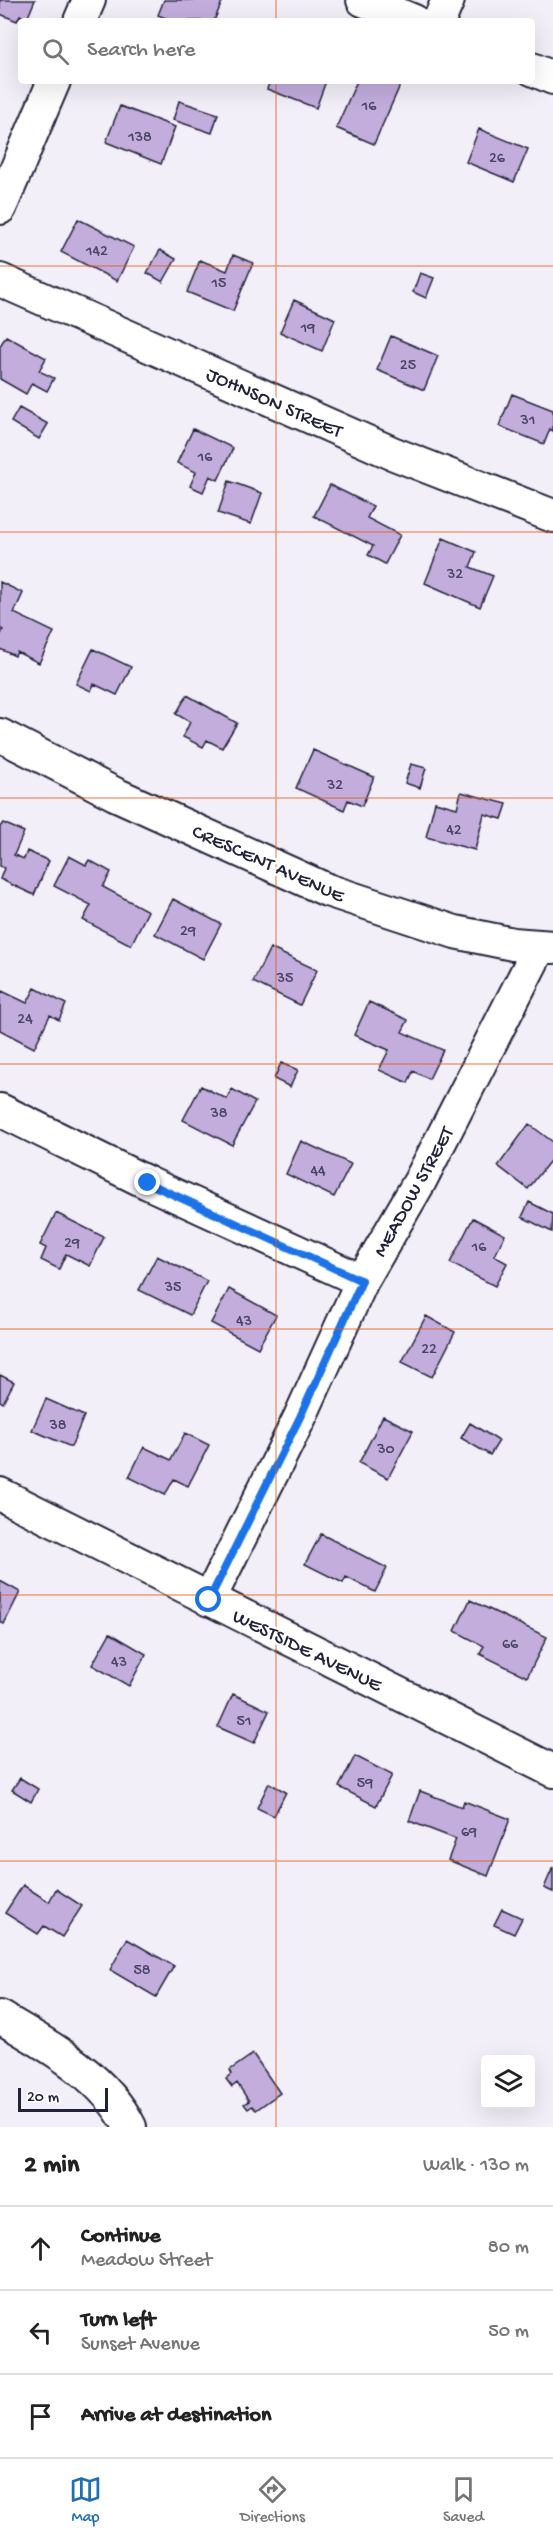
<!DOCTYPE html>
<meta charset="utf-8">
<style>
:root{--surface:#fff;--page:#f2f2f2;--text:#222;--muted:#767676;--line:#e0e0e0;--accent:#1f6fb2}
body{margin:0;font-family:"Gochi Hand",sans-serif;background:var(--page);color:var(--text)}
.controls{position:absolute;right:18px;bottom:18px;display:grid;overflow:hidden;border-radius:6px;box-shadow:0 6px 24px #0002}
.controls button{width:54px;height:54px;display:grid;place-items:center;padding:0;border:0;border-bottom:2px solid var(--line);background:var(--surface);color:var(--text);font:30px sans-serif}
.scale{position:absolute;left:18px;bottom:15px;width:90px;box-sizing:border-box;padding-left:6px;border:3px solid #22223b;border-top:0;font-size:16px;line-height:21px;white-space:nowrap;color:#22223b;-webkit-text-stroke:4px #fff;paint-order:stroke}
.stop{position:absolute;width:18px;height:18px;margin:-14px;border:4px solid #1a73e8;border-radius:50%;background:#fff}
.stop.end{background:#1a73e8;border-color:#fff;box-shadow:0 2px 6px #0008}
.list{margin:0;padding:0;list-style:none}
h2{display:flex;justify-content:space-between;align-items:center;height:78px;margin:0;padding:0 24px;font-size:26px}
h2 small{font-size:20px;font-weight:400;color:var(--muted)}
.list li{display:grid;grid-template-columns:39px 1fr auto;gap:18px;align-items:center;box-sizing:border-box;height:84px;padding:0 24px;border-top:2px solid var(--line)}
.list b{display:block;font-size:22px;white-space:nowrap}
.list p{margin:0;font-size:20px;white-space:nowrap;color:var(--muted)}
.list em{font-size:20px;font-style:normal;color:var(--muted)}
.icon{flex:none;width:33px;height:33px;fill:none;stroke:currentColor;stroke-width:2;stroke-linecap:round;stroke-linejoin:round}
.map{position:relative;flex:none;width:553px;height:2127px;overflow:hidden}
.search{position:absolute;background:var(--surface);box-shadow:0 6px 24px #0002;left:18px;right:18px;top:18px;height:66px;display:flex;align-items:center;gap:15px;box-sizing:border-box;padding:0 21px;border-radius:6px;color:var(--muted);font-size:22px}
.sheet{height:330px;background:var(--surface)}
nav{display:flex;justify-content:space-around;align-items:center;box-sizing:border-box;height:84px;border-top:2px solid var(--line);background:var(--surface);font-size:16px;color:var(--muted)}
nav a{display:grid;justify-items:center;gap:3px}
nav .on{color:var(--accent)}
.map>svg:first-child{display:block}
.building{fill:#c2addd;stroke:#22223b;stroke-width:1.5}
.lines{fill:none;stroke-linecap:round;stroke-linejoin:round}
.minor-casing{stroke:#22223b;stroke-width:36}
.minor{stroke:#fff;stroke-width:32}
.route{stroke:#1a73e8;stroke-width:8}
.grid{fill:none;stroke:#e8590c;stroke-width:1.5;stroke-opacity:0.55}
.labels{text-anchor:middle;stroke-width:5;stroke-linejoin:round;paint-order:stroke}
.number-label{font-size:16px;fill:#4a4564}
.street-label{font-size:20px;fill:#22223b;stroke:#fff}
</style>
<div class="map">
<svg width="553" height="2127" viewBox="0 0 553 2127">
<rect width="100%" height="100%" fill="#f3eff8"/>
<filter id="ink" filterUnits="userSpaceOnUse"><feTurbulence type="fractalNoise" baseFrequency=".0167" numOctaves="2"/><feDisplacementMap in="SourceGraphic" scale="12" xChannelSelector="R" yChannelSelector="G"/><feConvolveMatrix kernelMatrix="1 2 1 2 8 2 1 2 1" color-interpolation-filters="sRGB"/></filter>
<g filter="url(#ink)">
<path class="building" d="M0,0H35L27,19L20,15L17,21L0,14Z
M164,0H216L222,2L214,21H173L158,15Z
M270,81H326L316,108L267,89Z
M357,81H402L374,144L336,128Z
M179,101L218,114L212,133L173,120Z
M120,106L175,127L161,164L106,142Z
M479,129L528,149L514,182L466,162Z
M78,219L134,247L117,281L61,252Z
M160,250L176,259L163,282L147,273Z
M233,255L253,263L233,311L187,292L200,260L227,271Z
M420,273L434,278L426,298L413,292Z
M294,300L335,319L322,351L280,332Z
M6,336L46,358L39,371L54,378L47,391L32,383L26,394L0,379V346Z
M391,336L438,356L424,390L377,370Z
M512,394L553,410V431L550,429L544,444L499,426Z
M19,408L48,424L39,439L11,422Z
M193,429L233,448L218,480L210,476L203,492L190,486L196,472L177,463Z
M229,481L262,493L251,524L218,513Z
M330,485L373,506L367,518L400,535L385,564L368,555L373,546L314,516Z
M443,538L476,552L470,567L493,576L480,607L425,583Z
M0,582L23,593L14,613L54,632L39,663L17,652L15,656L0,649V636L3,630L0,628Z
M93,649L131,667L117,695L94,684L91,691L76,684Z
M187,695L237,723L222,748L207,740L203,747L183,737L190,722L176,714Z
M313,750L374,777L362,806L348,800L344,810L296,788Z
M411,764L426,768L420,788L405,783Z
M461,792L507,804L502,819L484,814L475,850L426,837L435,802L457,808Z
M3,823L24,832L14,855L24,859L27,851L49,861L34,895L0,879L4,868L0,866V827Z
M69,856L86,865L89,860L111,872L103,887L148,911L131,945L83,920L91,905L54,886Z
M173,899L221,924L203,959L155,934Z
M270,948L317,970L300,1005L253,982Z
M35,988L66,1004L59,1020L50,1015L34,1048L0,1030V995L2,991L27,1003Z
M369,1002L408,1020L402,1032L443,1050L429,1079L413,1071L408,1083L379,1070L389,1050L354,1035Z
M281,1063L298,1070L290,1087L274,1079Z
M201,1086L227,1099L232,1089L255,1102L232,1145L183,1120Z
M529,1124L553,1142V1157L528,1189L498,1166Z
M301,1141L351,1164L334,1197L286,1174Z
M529,1202L553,1214L552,1232L522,1217Z
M56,1213L104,1237L90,1266L66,1254L59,1269L41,1260L46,1248L40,1245Z
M473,1218L505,1235L494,1256L507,1263L495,1286L450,1263Z
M157,1256L207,1281L190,1315L139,1290Z
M229,1289L276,1315L258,1348L211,1323Z
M426,1316L455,1332L432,1377L402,1362Z
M0,1375L14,1382L3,1403L0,1401Z
M46,1399L84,1416L71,1447L32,1430Z
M383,1416L413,1431L388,1478L359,1463Z
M470,1423L499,1441L490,1455L461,1438Z
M185,1433L209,1445L188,1486L174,1479L165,1495L129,1477L144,1447L171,1460Z
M321,1534L387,1568L375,1592L346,1577L343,1583L305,1564Z
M0,1581L20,1592L4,1624L0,1622Z
M470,1600L547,1637L527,1677L480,1654L484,1646L455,1631Z
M110,1633L146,1654L129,1686L92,1665Z
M233,1694L269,1711L254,1743L218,1727Z
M355,1756L392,1775L376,1806L339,1787Z
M20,1778L38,1789L31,1802L12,1790Z
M269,1783L286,1792L274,1816L257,1808Z
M420,1791L462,1807L464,1801L510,1819L488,1876L448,1860L456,1839L409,1821Z
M553,1867V1892L544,1888Z
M23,1885L49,1902L56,1889L82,1906L62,1937L44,1926L38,1934L5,1913Z
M502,1909L522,1918L514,1934L494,1925Z
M127,1939L174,1966L156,1997L110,1970Z
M253,2054L280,2093L256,2110L252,2106L248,2109L244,2104L249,2101L237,2083L232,2087L226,2079L232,2074L230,2070Z"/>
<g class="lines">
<g class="minor-casing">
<path id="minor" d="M363,0L414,21
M80,21L89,0
M439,21L448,0
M532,69L553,78
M0,208L54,81
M0,280L392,453L553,516
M0,735L115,794L327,890L455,932L513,944L553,947
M0,1110L148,1183L362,1281
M0,1494L553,1771
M209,1600L300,1417L362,1281L420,1181L540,946
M0,2017C46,2044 106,2077 130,2127"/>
</g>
<use href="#minor" class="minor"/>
</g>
</g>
<g class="lines" filter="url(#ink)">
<path class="route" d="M148,1183L362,1281L300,1417L209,1600"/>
</g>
<path class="grid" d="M276,0V21M276,81V2127M0,266H553M0,532H553M0,798H553M0,1064H553M0,1329H553M0,1595H553M0,1861H553"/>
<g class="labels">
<g class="number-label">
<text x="369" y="110">16</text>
<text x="140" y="141">138</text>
<text x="497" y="162">26</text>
<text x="97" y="255">142</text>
<text x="219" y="287">15</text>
<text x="308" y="332">19</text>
<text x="408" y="369">25</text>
<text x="528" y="424">31</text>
<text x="205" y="461">16</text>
<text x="455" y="578">32</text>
<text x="335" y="789">32</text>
<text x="454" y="834">42</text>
<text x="188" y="935">29</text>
<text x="285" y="982">35</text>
<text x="25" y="1023">24</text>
<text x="219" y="1117">38</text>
<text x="318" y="1175">44</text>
<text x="72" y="1247">29</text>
<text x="479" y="1251">16</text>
<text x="173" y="1291">35</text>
<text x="244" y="1325">43</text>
<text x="429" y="1353">22</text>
<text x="58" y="1429">38</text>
<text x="386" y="1453">30</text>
<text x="510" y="1648">66</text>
<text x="119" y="1666">43</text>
<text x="244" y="1725">51</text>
<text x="365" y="1787">59</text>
<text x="469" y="1836">69</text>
<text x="142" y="1974">58</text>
</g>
<g class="street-label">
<text transform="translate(275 401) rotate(24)" y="7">JOHNSON STREET</text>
<text transform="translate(269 862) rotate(24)" y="7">CRESCENT AVENUE</text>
<text transform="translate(412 1191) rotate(-61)" y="7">MEADOW STREET</text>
<text transform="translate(308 1649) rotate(26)" y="7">WESTSIDE AVENUE</text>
</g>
</g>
</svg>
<div class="controls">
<button><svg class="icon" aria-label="layers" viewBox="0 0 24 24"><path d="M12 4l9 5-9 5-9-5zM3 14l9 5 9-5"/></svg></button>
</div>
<div class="scale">20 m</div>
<div class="stop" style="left:209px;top:1600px"></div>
<div class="stop end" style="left:148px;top:1183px"></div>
<div class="search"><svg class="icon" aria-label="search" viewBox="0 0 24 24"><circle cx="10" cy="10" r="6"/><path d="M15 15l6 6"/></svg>Search here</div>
</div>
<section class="sheet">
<h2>2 min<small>Walk · 130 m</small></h2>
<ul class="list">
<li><svg class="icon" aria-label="ahead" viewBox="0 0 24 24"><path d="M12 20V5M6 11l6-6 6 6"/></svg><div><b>Continue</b><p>Meadow Street</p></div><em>80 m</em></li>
<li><svg class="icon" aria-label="left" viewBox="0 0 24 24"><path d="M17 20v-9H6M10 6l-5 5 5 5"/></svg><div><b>Turn left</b><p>Sunset Avenue</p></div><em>50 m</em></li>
<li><svg class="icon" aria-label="arrive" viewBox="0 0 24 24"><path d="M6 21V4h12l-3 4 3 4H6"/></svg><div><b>Arrive at destination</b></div></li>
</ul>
</section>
<nav>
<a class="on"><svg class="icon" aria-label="map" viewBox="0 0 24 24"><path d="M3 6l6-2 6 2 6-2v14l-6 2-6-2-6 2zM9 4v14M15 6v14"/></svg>Map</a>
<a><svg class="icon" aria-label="directions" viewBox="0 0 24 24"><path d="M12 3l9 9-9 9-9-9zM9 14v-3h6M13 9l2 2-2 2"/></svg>Directions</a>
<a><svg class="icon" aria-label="saved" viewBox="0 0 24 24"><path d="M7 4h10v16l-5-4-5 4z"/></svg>Saved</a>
</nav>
